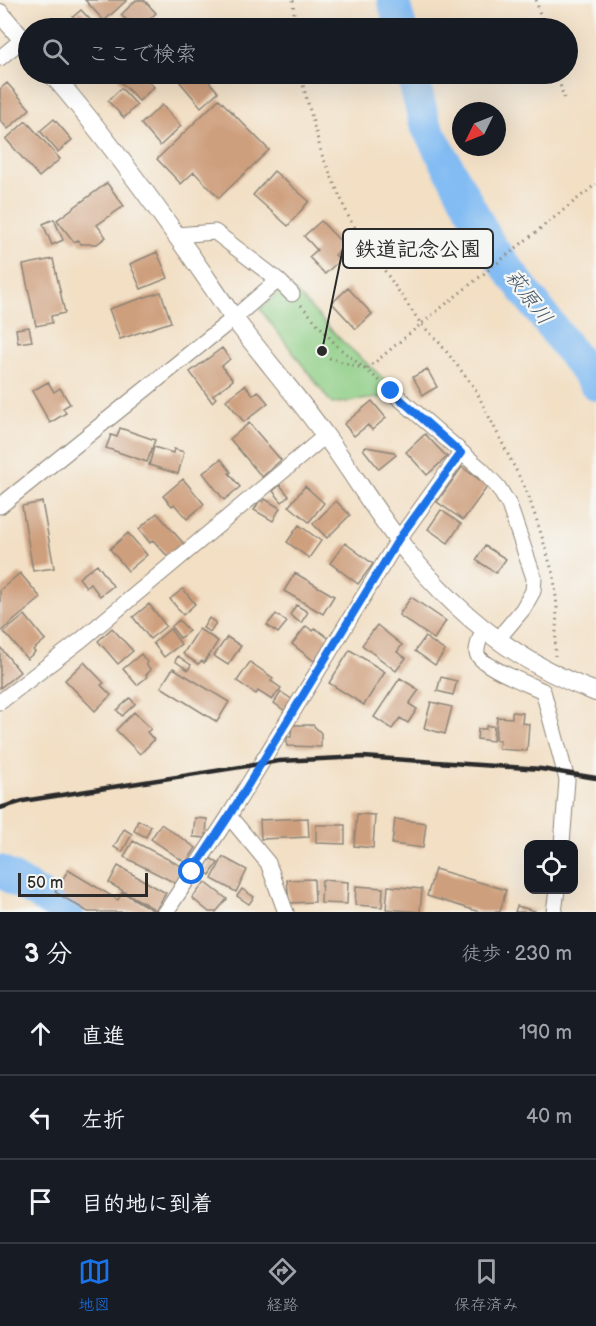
<!DOCTYPE html>
<html lang="ja">
<meta charset="utf-8">
<style>
:root{--surface:#171b24;--page:#242831;--text:#f1f3f6;--muted:#9ea1a6;--line:#363941;--accent:#1a73e8}
body{margin:0;font-family:"Balsamiq Sans","Klee One",sans-serif;background:var(--page);color:var(--text)}
.controls{position:absolute;right:18px;bottom:18px;display:grid;overflow:hidden;border-radius:12px;box-shadow:0 6px 24px #0002}
.controls button{width:54px;height:54px;display:grid;place-items:center;padding:0;border:0;border-bottom:2px solid var(--line);background:var(--surface);color:var(--text);font:30px sans-serif}
.compass{position:absolute;left:452px;top:102px;width:54px;height:54px;border-radius:50%;background:var(--surface);box-shadow:0 6px 24px #0002;rotate:227deg}
.scale{position:absolute;left:18px;bottom:15px;width:130px;box-sizing:border-box;padding-left:6px;border:3px solid #2b2b2b;border-top:0;font-size:16px;line-height:21px;white-space:nowrap;color:#2b2b2b;-webkit-text-stroke:4px #f6f6f2;paint-order:stroke}
.stop{position:absolute;width:18px;height:18px;margin:-14px;border:4px solid #1a73e8;border-radius:50%;background:#fff}
.stop.end{background:#1a73e8;border-color:#fff;box-shadow:0 2px 6px #0008}
.list{margin:0;padding:0;list-style:none}
h2{display:flex;justify-content:space-between;align-items:center;height:78px;margin:0;padding:0 24px;font-size:26px}
h2 small{font-size:20px;font-weight:400;color:var(--muted)}
.list li{display:grid;grid-template-columns:39px 1fr auto;gap:18px;align-items:center;box-sizing:border-box;height:84px;padding:0 24px;border-top:2px solid var(--line)}
.list b{display:block;font-size:22px;white-space:nowrap}
.list em{font-size:20px;font-style:normal;color:var(--muted)}
.icon{flex:none;width:33px;height:33px;fill:none;stroke:currentColor;stroke-width:2;stroke-linecap:round;stroke-linejoin:round}
.map{position:relative;flex:none;width:596px;height:912px;overflow:hidden}
.search{position:absolute;background:var(--surface);box-shadow:0 6px 24px #0002;left:18px;right:18px;top:18px;height:66px;display:flex;align-items:center;gap:15px;box-sizing:border-box;padding:0 21px;border-radius:33px;color:var(--muted);font-size:22px}
.sheet{height:330px;background:var(--surface)}
nav{display:flex;justify-content:space-around;align-items:center;box-sizing:border-box;height:84px;border-top:2px solid var(--line);background:var(--surface);font-size:16px;color:var(--muted)}
nav a{display:grid;justify-items:center;gap:3px}
nav .on{color:var(--accent)}
.map>svg:first-child{display:block}
.green{fill:#8ece85;stroke:#5c7c58;stroke-width:1.5}
.lines{fill:none;stroke-linecap:round;stroke-linejoin:round}
.river{stroke:#82bcf3;stroke-width:32}
.building{fill:#ce9f7d}
.minor-casing{stroke:#8e8578;stroke-width:17}
.tertiary-casing{stroke:#8e8578;stroke-width:20}
.path{stroke:#8e8578;stroke-width:3;stroke-dasharray:1.5 4.5;stroke-linecap:butt}
.minor{stroke:#fff;stroke-width:15}
.tertiary{stroke:#fff;stroke-width:18}
.rail{stroke:#2b2b2b;stroke-width:4.5}
.route{stroke:#1a73e8;stroke-width:8}
.labels{text-anchor:middle;stroke-width:4.5;stroke-linejoin:round;paint-order:stroke}
.water-label{font-size:21px;font-style:italic;fill:#455667;stroke:#f6f6f2}
.leader{fill:none;stroke:#2b2b2b;stroke-width:2}
.callout-dot{fill:#2b2b2b;stroke:#f6f6f2;stroke-width:2}
.callout{fill:#f6f6f2;stroke:#2b2b2b;stroke-width:2}
.callout-label{font-size:21px;text-anchor:middle;font-weight:bold;fill:#2b2b2b}
</style>
<div class="map">
<svg width="596" height="912" viewBox="0 0 596 912">
<rect width="100%" height="100%" fill="#f6f6f2"/>
<filter id="ink" filterUnits="userSpaceOnUse"><feTurbulence type="fractalNoise" baseFrequency=".0167" numOctaves="2"/><feDisplacementMap in="SourceGraphic" scale="12" xChannelSelector="R" yChannelSelector="G"/><feConvolveMatrix kernelMatrix="1 2 1 2 8 2 1 2 1" color-interpolation-filters="sRGB"/></filter>
<filter id="wash" filterUnits="userSpaceOnUse"><feTurbulence type="fractalNoise" baseFrequency=".008" numOctaves="4" result="noise"/><feDisplacementMap in="SourceGraphic" scale="24" xChannelSelector="R" yChannelSelector="G"/><feGaussianBlur stdDeviation="1.35" result="paint"/><feColorMatrix in="noise" values="0 0 0 0 0 0 0 0 0 0 0 0 0 0 0 0 0 1.4 0 .05"/><feComposite in="paint" operator="in"/></filter>
<g filter="url(#wash)">
<rect width="100%" height="100%" fill="#f2dfc4"/>
<path class="green" d="M281,290L295,291L341,340L394,388L384,397L332,404L260,309Z"/>
<g class="lines">
<path class="river" d="M393,0L401,28
M412,74L425,124L492,248L596,385
M0,871L68,912"/>
</g>
<g id="blocks">
<path class="building" d="M85,0H127L104,21Z
M136,0H144L156,13L141,28H135L121,15Z
M81,10L97,27L95,28H60Z
M122,74H141L154,87L139,101L117,78Z
M189,74H202L218,92L201,107L180,82Z
M7,83L30,109L8,129L0,120V89Z
M121,88L137,105L124,118L108,101Z
M219,99L269,150L219,198L194,172L181,184L157,159Z
M162,105L181,126L160,146L141,124Z
M54,119L72,140L58,152L40,131Z
M26,121L60,159L39,177L6,139Z
M274,171L309,201L288,226L253,195Z
M107,183L124,206L97,225L106,237L97,244H81L78,240L74,242L57,220Z
M54,219L63,240L52,245L43,224Z
M321,221L345,246L335,255L340,260L325,274L309,257L317,250L304,236Z
M157,252L168,278L141,289L130,264Z
M53,259L65,313L51,316L52,323L36,326L23,265Z
M348,288L372,314L356,329L332,303Z
M161,292L171,322L120,339L109,309Z
M29,327L32,341L18,343L16,329Z
M222,348L230,359L222,366L233,380L213,395L216,398L212,402L190,372Z
M427,369L437,387L423,395L413,377Z
M48,382L54,392L60,388L70,404L63,408L66,413L50,423L32,391Z
M245,385L253,395L258,391L268,403L244,422L226,400Z
M372,401L386,418L372,430L368,425L354,436L344,424Z
M249,423L281,460L262,477L230,439Z
M120,428L155,440L147,462L106,448L111,435L117,437Z
M425,434L447,457L427,475L406,452Z
M154,447L173,453L174,449L184,452L178,474L149,465Z
M366,447L394,452L396,455L379,469L363,449Z
M221,459L231,472L229,473L240,487L224,500L203,473Z
M462,467L488,486L463,520L437,502Z
M183,479L204,504L187,519L174,504L172,506L163,496Z
M280,485L289,496L282,502L273,491Z
M305,486L324,503L309,522L289,506Z
M265,499L280,508L273,521L254,510L260,500L263,502Z
M336,501L350,515L327,538L313,524Z
M42,502L54,568L33,571L22,506Z
M441,510L461,524L448,543L428,529Z
M157,513L184,544L168,557L153,540L150,543L139,529Z
M299,525L321,541L309,558L287,542Z
M128,533L147,555L128,571L110,549Z
M345,543L373,564L358,584L330,563Z
M485,546L506,559L496,573L476,560Z
M97,564L113,586L100,596L90,583L86,587L79,578Z
M20,573L41,598L0,632V590Z
M295,573L334,596L323,614L284,591Z
M183,589L195,604L183,615L170,599Z
M411,597L446,621L434,639L399,615Z
M149,604L166,626L150,639L133,617Z
M296,605L308,612L301,623L290,615Z
M276,614L287,622L278,633L267,625Z
M25,615L45,640L33,650L35,652L27,659L4,632Z
M209,618L216,623L210,632L203,628Z
M179,620L189,631L180,638L171,627Z
M377,625L402,645L397,652L406,658L396,671L362,645Z
M306,626L313,631L315,628L331,640L314,661L292,644Z
M112,628L133,651L118,664L98,641Z
M170,629L181,644L164,657L153,643Z
M199,629L218,641L204,663L202,661L198,664L183,654Z
M227,637L241,646L228,665L214,656Z
M425,637L445,651L435,665L415,651Z
M0,647L20,672L0,688Z
M350,650L385,672L364,705L329,683Z
M141,654L147,662L146,664L151,670L146,675L147,677L137,685L123,669Z
M178,656L191,665L188,670L175,661Z
M84,662L104,683L101,685L111,695L95,711L65,680Z
M250,662L273,678L271,681L281,688L272,700L258,691L256,694L237,681Z
M173,668L229,702L217,722L161,687Z
M441,677L457,681L453,695L437,691Z
M400,678L419,690L409,704L417,709L408,723L400,718L392,729L374,717Z
M281,692L293,700L285,711L274,703Z
M130,698L135,704L122,716L117,710Z
M431,702L452,707L445,734L424,728Z
M134,712L151,729L147,732L154,740L140,754L116,730Z
M512,712L523,713L522,723L529,724L527,751L499,749L500,740H495L497,717L512,718Z
M292,725H313L321,733V747L287,746V737H291Z
M486,726H494L493,741L477,739L478,729H486Z
M357,814L375,815L373,848L354,846Z
M195,818L207,819L206,838L193,837Z
M308,818L309,837L261,839L260,820Z
M395,819L426,823L423,848L392,844Z
M138,820L151,826L146,837L134,831Z
M161,824L196,848L186,863L151,839Z
M316,825H345V844L316,843Z
M124,829L132,834L122,852L114,847Z
M133,841L185,868L177,884L124,857Z
M223,857L247,870L236,892L212,879Z
M210,858L218,863L210,875L203,871Z
M118,866L166,893L156,910L109,883Z
M435,869L506,890L500,912H480L427,896Z
M68,870L118,900L122,892L156,912H88L55,892Z
M314,879L315,902L289,903L287,880Z
M322,880L348,882L347,904L321,903Z
M205,882L227,899L216,912H209L192,898Z
M356,886L383,888L382,907L355,905Z
M388,886L422,889L420,912L386,909Z
M242,889L254,897L249,904L237,896Z
M517,906L535,911V912H515Z"/>
</g>
</g>
<g filter="url(#ink)">
<use href="#blocks" fill-opacity="0" stroke="#8e8578" stroke-width="1.5"/>
<g class="lines">
<g class="minor-casing">
<path id="minor" d="M0,58L23,39
M176,235L215,232L278,280L292,294
M391,391L482,470L498,487L509,505L534,578L533,591L523,609L497,640
M0,506L234,318L278,280
M483,630C481,636 476,647 477,653C478,665 531,685 543,691L567,780L562,844
M0,702L81,640L325,436
M229,816L268,863L285,910L286,912
M166,912L229,816L398,540L461,453
M554,912L557,890"/>
</g>
<g class="tertiary-casing">
<path id="tertiary" d="M0,13L28,46
M52,74C96,125 137,180 176,235C196,262 214,290 233,317C263,357 296,395 325,435C350,469 372,506 398,540C450,609 514,662 596,692"/>
</g>
<path class="path" d="M293,0L295,28
M536,0L544,28
M300,74L322,155L350,220L421,324L438,341L474,387L527,492L540,530L554,577L557,607L555,656
M557,74L564,98
M301,305L338,347L380,381
M321,349L330,358L365,369
M367,369L421,324L596,184"/>
<use href="#minor" class="minor"/>
<use href="#tertiary" class="tertiary"/>
<path class="rail" d="M0,808L23,801L279,761L363,757L541,769L596,778"/>
</g>
</g>
<g class="lines" filter="url(#ink)">
<path class="route" d="M192,872L229,816L398,540L461,453L391,391"/>
</g>
<g class="labels">
<g class="water-label">
<text transform="translate(529 297) rotate(53)" y="7">萩原川</text>
</g>
</g>
<path class="leader" d="M322 351L343 248"/>
<circle class="callout-dot" cx="322" cy="351" r="6"/>
<rect class="callout" x="343" y="229" width="150" height="39" rx="6"/>
<g class="callout-label">
<text x="418" y="256">鉄道記念公園</text>
</g>
</svg>
<div class="controls">
<button><svg class="icon" aria-label="locate" viewBox="0 0 24 24"><circle cx="12" cy="12" r="6"/><path d="M12 2v4M12 18v4M2 12h4M18 12h4"/></svg></button>
</div>
<svg class="compass" viewBox="-18 -18 36 36"><path d="M0-13l5 13h-10z" fill="#e53935"/><path d="M0 13l5-13h-10z" fill="#9ea1a6"/></svg>
<div class="scale">50 m</div>
<div class="stop" style="left:192px;top:872px"></div>
<div class="stop end" style="left:391px;top:391px"></div>
<div class="search"><svg class="icon" aria-label="search" viewBox="0 0 24 24"><circle cx="10" cy="10" r="6"/><path d="M15 15l6 6"/></svg>ここで検索</div>
</div>
<section class="sheet">
<h2>3 分<small>徒歩 · 230 m</small></h2>
<ul class="list">
<li><svg class="icon" aria-label="ahead" viewBox="0 0 24 24"><path d="M12 20V5M6 11l6-6 6 6"/></svg><div><b>直進</b></div><em>190 m</em></li>
<li><svg class="icon" aria-label="left" viewBox="0 0 24 24"><path d="M17 20v-9H6M10 6l-5 5 5 5"/></svg><div><b>左折</b></div><em>40 m</em></li>
<li><svg class="icon" aria-label="arrive" viewBox="0 0 24 24"><path d="M6 21V4h12l-3 4 3 4H6"/></svg><div><b>目的地に到着</b></div></li>
</ul>
</section>
<nav>
<a class="on"><svg class="icon" aria-label="map" viewBox="0 0 24 24"><path d="M3 6l6-2 6 2 6-2v14l-6 2-6-2-6 2zM9 4v14M15 6v14"/></svg>地図</a>
<a><svg class="icon" aria-label="directions" viewBox="0 0 24 24"><path d="M12 3l9 9-9 9-9-9zM9 14v-3h6M13 9l2 2-2 2"/></svg>経路</a>
<a><svg class="icon" aria-label="saved" viewBox="0 0 24 24"><path d="M7 4h10v16l-5-4-5 4z"/></svg>保存済み</a>
</nav>
